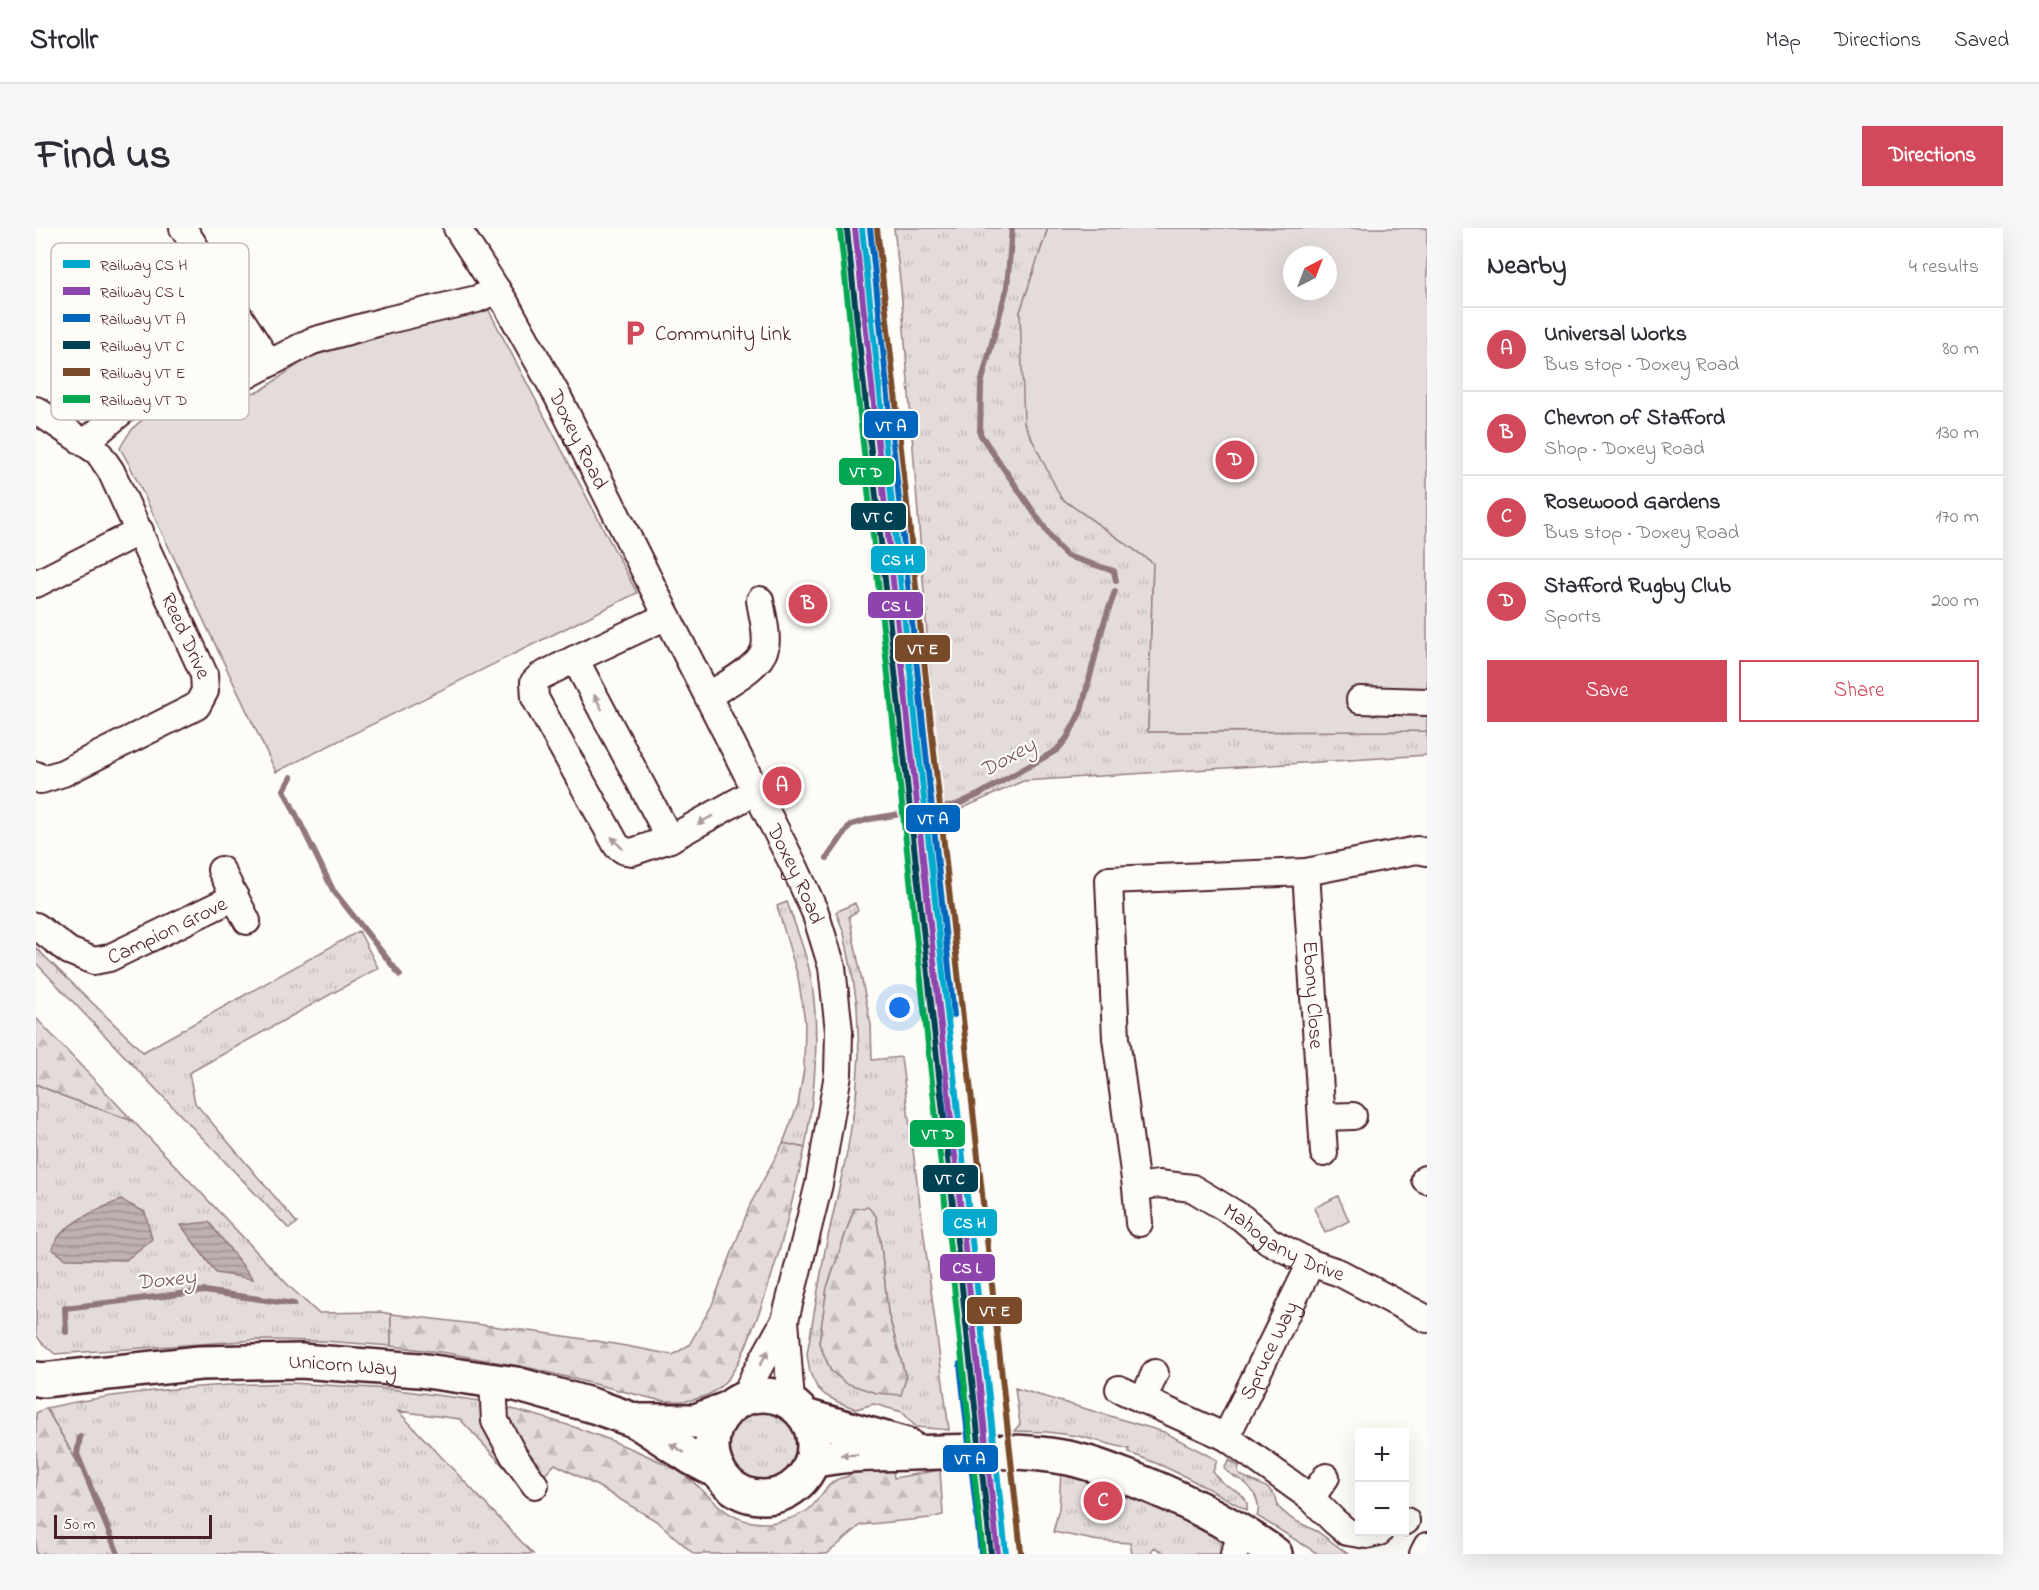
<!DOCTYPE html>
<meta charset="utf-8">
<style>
:root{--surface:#fff;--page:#f7f7f7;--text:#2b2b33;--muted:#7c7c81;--line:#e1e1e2;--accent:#d1495b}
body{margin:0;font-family:"Indie Flower",sans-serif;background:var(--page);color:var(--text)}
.controls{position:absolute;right:18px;bottom:18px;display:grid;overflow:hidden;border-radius:0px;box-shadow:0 6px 24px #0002}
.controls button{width:54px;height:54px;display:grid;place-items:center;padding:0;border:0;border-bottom:2px solid var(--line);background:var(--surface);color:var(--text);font:30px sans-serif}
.compass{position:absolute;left:1247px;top:18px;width:54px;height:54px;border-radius:50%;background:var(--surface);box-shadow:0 6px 24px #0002;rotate:42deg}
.scale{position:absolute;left:18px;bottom:15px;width:158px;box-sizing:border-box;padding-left:6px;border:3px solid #4a1f2b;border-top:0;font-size:16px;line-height:21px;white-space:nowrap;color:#4a1f2b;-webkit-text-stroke:4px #fdfcf7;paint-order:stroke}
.you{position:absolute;left:864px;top:780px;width:21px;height:21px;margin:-15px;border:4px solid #fff;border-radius:50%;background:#1a73e8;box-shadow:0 0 0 9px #1a73e833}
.badge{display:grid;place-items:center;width:39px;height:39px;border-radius:50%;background:var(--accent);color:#fff;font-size:20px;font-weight:700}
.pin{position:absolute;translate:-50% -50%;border:3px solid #fff;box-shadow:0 2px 6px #0006}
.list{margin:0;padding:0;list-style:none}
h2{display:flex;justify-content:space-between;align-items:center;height:78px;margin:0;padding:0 24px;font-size:26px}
h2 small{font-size:20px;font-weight:400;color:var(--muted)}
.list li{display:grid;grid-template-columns:39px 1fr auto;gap:18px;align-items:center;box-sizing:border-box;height:84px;padding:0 24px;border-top:2px solid var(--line)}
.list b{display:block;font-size:22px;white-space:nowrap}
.list p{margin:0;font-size:20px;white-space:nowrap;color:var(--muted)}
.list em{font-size:20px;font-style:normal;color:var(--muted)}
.actions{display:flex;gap:12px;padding:18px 24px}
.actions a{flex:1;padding:14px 0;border:2px solid var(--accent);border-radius:0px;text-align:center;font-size:21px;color:var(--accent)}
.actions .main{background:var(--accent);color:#fff}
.map{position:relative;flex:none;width:1391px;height:1326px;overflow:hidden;border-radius:0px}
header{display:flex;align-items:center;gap:36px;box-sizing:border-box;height:84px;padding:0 30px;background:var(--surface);border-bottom:2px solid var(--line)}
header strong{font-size:28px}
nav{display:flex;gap:33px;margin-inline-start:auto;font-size:21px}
.intro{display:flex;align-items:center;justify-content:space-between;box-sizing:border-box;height:144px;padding:0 36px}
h1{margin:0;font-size:42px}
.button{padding:15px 27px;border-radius:0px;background:var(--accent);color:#fff;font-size:21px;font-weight:700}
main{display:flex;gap:36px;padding:0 36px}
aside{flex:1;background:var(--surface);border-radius:0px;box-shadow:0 6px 24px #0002}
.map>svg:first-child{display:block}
.grass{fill:url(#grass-tufts);stroke:#967e82;stroke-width:1.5;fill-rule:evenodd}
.forest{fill:url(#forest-firs);stroke:#967e82;stroke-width:1.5}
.green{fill:#e3dcda;stroke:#967e82;stroke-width:1.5;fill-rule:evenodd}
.water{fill:url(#water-rules);stroke:#91777b;stroke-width:1.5}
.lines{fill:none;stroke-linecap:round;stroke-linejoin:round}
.stream{stroke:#91777b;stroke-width:6}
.minor-casing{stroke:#4a1f2b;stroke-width:30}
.major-casing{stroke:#4a1f2b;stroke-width:38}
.minor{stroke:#fdfcf7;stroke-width:26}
.major{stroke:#fdfcf7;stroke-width:33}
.rail-1-casing{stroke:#fdfcf7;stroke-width:10}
.rail-2-casing{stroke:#fdfcf7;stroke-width:10}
.rail-3-casing{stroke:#fdfcf7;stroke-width:10}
.rail-4-casing{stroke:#fdfcf7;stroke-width:10}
.rail-5-casing{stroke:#fdfcf7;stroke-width:10}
.rail-6-casing{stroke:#fdfcf7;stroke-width:10}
.rail-1{stroke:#00a9ce;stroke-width:6}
.rail-2{stroke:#8e44ad;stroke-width:6}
.rail-3{stroke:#0065bd;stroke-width:6}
.rail-4{stroke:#004153;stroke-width:6}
.rail-5{stroke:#7a4b2a;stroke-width:6}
.rail-6{stroke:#00a651;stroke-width:6}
.oneway{fill:#ac999b}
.labels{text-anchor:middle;stroke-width:4.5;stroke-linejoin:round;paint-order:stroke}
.poi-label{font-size:21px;fill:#4a1f2b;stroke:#fdfcf7;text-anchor:start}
.street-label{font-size:21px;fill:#4a1f2b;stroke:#fdfcf7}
.water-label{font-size:22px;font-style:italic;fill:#73525a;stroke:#fdfcf7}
.key{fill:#fdfcf7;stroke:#c7baba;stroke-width:1.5}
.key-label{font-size:16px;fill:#4a1f2b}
.line-badge{stroke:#fdfcf7;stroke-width:2}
.badge-label{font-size:16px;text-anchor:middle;font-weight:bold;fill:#fff}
</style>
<header>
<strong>Strollr</strong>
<nav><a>Map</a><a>Directions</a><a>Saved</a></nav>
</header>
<div class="intro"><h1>Find us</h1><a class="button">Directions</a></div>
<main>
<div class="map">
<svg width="1391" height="1326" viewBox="0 0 1391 1326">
<defs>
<pattern id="grass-tufts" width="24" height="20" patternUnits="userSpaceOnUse" patternTransform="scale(1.5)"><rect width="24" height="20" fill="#e3dcda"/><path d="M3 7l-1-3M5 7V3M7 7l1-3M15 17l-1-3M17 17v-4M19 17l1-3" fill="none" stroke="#c4bcbb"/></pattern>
<pattern id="forest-firs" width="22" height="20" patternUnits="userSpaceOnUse" patternTransform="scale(1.5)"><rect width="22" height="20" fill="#e3dcda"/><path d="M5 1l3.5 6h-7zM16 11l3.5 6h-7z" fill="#c4bcbb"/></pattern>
<pattern id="water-rules" width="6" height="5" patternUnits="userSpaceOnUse" patternTransform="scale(1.5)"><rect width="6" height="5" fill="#c0b1b1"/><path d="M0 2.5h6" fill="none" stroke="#9e8f90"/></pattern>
</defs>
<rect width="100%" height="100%" fill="#fdfcf7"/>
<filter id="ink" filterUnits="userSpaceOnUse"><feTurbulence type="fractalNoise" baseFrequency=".0167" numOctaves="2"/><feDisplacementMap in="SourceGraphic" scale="12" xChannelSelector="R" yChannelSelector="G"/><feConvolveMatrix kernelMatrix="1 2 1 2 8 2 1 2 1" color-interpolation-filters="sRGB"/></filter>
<g filter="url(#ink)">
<path class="grass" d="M858,0H1012L984,84L1025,270L1117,335L1112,504L1391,503V527L987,553L905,590L865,61Z
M751,674C759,697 769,721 774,745C785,803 779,862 769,920L747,915L762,876L768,841L769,794L762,749L741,678Z
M819,675L822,683L813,688L835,797L836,832L865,829L913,1202L880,1199L866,1184L838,1176L820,1181L802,1174L789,1167L781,1159L774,1145L771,1126L789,1022L811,925L820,868L823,828L821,778L816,744L808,705L800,684ZM818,981L840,988L845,1018L852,1085L870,1150L795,1143L783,1115L791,1060Z
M323,703L342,740L153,845L159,875L261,995L253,1001L0,735V720L107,824Z
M0,856L27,868L97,893L254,1059L282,1085L344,1084L355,1086V1118L288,1113L222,1112L19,1126L6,1115L0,1107Z
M255,1155L354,1161L445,1173L448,1187L492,1265L424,1191L362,1183L497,1326H84L62,1270L10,1180C91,1162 172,1157 255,1155Z
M979,1160L1128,1204L1181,1232L1177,1244C1180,1248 1183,1252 1187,1255C1197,1262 1214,1267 1211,1282C1173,1261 1135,1239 1093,1225V1221L1042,1208L1011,1204L978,1203L984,1196Z
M692 1219a36 36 0 1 1 72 0a36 36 0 1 1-72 0Z
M1193,1232L1203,1238L1202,1243L1204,1247L1232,1260L1240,1269L1242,1279L1256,1291L1282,1304L1312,1326H1282L1221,1288C1226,1276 1217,1261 1208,1254C1201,1249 1192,1247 1188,1240Z
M1025,1243L1092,1260L1183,1309L1185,1326H1130L1118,1319L1114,1326H1096L1094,1315L1063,1313L1017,1304L1023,1281Z"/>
<path class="forest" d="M0,790L97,893L27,868L0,856Z
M747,915L769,920C754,982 740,1045 715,1105C708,1123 701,1142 686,1157C669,1174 645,1175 622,1172L494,1140L411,1125L355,1118V1086C450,1097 544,1108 637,1127L653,1117L676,1077L714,977Z
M832,979L840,988L845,1018L852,1085L870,1150L865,1167L840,1165L810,1155L795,1143L783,1115L791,1060L818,981Z
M10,1180L62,1270L84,1326H0V1185Z
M472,1180C517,1191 560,1205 603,1224C616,1230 631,1236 644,1244C677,1265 686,1297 733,1295C745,1294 762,1289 772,1282C782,1274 789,1258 800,1252C804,1250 809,1249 813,1248L811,1237H821L857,1243L858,1250L904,1242L907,1287L894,1290L825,1297L791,1326H658L622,1294L565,1260L519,1236L504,1252L467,1192Z"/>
<path class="green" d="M1012,0H1391V503L1112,504L1117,335L1025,270L988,195L984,84ZM1256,27H1292V63H1256Z
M450,77L601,365L240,544L94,238L84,220C92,206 99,194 115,187L224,163L273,129Z
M1302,968L1313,993L1289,1005L1278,980Z"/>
<path class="water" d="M85,972L109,984L116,1011L90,1032L30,1031L16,1021C24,996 62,981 85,972Z
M173,994L217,1051L180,1045L145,997Z"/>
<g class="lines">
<path class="stream" d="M976,0L971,59L945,156L944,206L1021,318L1031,328L1078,343L1080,353
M255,549L248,562L297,662L364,747
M791,630L814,597L834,591L920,577L942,567L1021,522L1031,510L1045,483L1067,398L1079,363
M30,1104L29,1080L168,1063L258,1076
M44,1209L41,1226L82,1326"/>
<g class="minor-casing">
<g id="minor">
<path d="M147,0L233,135"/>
<path id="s1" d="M421,0L470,76L522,169L631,388L759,640L779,684L796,739L803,803L802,846L783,956L749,1092L718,1148L709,1169"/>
<path d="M34,101L65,94L100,96L123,158"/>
<path id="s2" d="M0,182L62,224L75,243L168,446L169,463L161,478L27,545L5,552L0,547"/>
<path d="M50,214L111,162L123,158L196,155L276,113L352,92L441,71L461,62"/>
<path d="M0,356L104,303"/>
<path d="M631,388L539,431L634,611L720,563"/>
<path d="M539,431L503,449L498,454L499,470L581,618L589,623L596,624L634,611"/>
<path d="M672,468C688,457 724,440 729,420C732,405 726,387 724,372"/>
<path d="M1324,472L1391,474"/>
<path d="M185,642L211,693"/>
<path id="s3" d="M1270,644L1288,925"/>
<path id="s4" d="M0,698L33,723L58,733L73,730L199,669"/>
<path d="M1286,889L1317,888"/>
<path d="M1389,951L1391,952"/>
<path id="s5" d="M1100,959L1123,956L1156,960L1206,990L1233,1013L1275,1035L1304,1045L1391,1091"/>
<path d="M1103,995L1100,959L1080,810L1073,652L1270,644L1381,622L1391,624"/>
<path d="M749,1092L755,1174"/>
<path d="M457,1153L459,1193L478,1228L499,1257"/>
<path id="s6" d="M1083,1161L1190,1209L1275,1035"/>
<path d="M1107,1172L1119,1145"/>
<path d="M1190,1209L1275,1270L1298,1293L1311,1304L1330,1307L1343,1304"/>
<path d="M1275,1270L1290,1249"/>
<path d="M1368,1294L1370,1293"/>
<path d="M1198,1326L1207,1304"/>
<path d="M1387,1326L1391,1318"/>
</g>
</g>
<g class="major-casing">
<g id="major">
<path id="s7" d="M0,1151L7,1152L164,1135L265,1133L383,1142L480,1156L558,1178L600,1193L656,1230L684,1245"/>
<circle cx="727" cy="1218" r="51"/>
<path d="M769,1188L871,1217"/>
<path d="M600,1193H660L691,1181"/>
<path d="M776,1233C809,1225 842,1226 876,1225C922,1223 980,1221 1026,1229C1047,1232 1070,1241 1091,1249C1143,1268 1193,1294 1239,1326"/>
</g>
</g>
<use href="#minor" class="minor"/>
<use href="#major" class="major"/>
<g class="rail-1-casing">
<path id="rail-1" d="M826,0L970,1326"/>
</g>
<g class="rail-2-casing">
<path id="rail-2" d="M819,1L962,1326"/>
</g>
<g class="rail-3-casing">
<path id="rail-3" d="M834,0L918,787
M903,842L913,928
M924,1136L945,1325"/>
</g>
<g class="rail-4-casing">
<path id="rail-4" d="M811,2L955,1326"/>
</g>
<g class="rail-5-casing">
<path id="rail-5" d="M841,0L985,1324"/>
</g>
<g class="rail-6-casing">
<path id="rail-6" d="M804,2L947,1326"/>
</g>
<use href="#rail-1" class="rail-1"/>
<use href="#rail-2" class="rail-2"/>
<use href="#rail-3" class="rail-3"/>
<use href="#rail-4" class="rail-4"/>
<use href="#rail-5" class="rail-5"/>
<use href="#rail-6" class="rail-6"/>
</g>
<defs><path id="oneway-solid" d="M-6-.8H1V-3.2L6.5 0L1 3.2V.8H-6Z" transform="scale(1.5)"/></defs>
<g class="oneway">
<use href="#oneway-solid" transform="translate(562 474) rotate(-118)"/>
<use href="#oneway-solid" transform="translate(669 592) rotate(151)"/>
<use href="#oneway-solid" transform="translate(581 615) rotate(-133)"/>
<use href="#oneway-solid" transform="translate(728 1130) rotate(-61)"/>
<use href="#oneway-solid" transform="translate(641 1220) rotate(-147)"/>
<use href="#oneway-solid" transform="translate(813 1227) rotate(178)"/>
</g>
</g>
<defs>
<g id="parking-bare" transform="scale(2.07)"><path d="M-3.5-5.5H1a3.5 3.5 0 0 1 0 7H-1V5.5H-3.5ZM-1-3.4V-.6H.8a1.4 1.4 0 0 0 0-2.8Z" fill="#d1495b" stroke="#fdfcf7" stroke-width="2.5" paint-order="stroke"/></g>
</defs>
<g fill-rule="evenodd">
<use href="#parking-bare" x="599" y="105"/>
</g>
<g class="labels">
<g class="poi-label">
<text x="619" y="112">Community Link</text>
</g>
<g class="street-label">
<text dy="7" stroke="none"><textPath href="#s1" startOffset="244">Doxey Road</textPath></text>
<text dy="7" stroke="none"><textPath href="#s2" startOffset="279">Reed Drive</textPath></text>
<text dy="7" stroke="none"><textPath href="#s1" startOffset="730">Doxey Road</textPath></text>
<text dy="7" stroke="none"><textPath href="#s4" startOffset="148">Campion Grove</textPath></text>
<text dy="7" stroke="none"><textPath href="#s3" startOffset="123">Ebony Close</textPath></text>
<text dy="7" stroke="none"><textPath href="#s5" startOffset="164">Mahogany Drive</textPath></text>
<text dy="7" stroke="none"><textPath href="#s6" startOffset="214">Spruce Way</textPath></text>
<text dy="7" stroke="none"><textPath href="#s7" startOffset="308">Unicorn Way</textPath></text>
</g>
<g class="water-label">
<text transform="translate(971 528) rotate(-29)" y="8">Doxey</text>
<text transform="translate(130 1050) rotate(-6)" y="8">Doxey</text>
</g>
</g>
<rect x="15" y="15" width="198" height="177" rx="9" class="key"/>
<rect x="27" y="32" width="27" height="8" fill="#00a9ce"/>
<rect x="27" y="59" width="27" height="8" fill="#8e44ad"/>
<rect x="27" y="86" width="27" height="8" fill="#0065bd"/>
<rect x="27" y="113" width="27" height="8" fill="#004153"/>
<rect x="27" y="140" width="27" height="8" fill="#7a4b2a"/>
<rect x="27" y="167" width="27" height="8" fill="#00a651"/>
<g class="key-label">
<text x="64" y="42">Railway CS H</text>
<text x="64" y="69">Railway CS L</text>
<text x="64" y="96">Railway VT A</text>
<text x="64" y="123">Railway VT C</text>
<text x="64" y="150">Railway VT E</text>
<text x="64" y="177">Railway VT D</text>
</g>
<g class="line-badge">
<rect x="827" y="182" width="56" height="29" rx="6" fill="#0065bd"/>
<rect x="802" y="229" width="57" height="29" rx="6" fill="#00a651"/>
<rect x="814" y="274" width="57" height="29" rx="6" fill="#004153"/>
<rect x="834" y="317" width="56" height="29" rx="6" fill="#00a9ce"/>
<rect x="831" y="363" width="57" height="28" rx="6" fill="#8e44ad"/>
<rect x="858" y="406" width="57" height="29" rx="6" fill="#7a4b2a"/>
<rect x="869" y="576" width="56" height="29" rx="6" fill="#0065bd"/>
<rect x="873" y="891" width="57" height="29" rx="6" fill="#00a651"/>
<rect x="886" y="936" width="57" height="29" rx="6" fill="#004153"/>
<rect x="906" y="980" width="56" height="29" rx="6" fill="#00a9ce"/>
<rect x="903" y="1025" width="57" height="29" rx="6" fill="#8e44ad"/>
<rect x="930" y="1068" width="57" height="29" rx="6" fill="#7a4b2a"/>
<rect x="906" y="1216" width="57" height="29" rx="6" fill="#0065bd"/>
</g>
<g class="badge-label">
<text x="855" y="203">VT A</text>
<text x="830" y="249">VT D</text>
<text x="842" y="294">VT C</text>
<text x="862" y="337">CS H</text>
<text x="860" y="383">CS L</text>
<text x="887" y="426">VT E</text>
<text x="897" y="596">VT A</text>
<text x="902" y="911">VT D</text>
<text x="914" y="956">VT C</text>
<text x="934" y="1000">CS H</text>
<text x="931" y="1045">CS L</text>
<text x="959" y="1088">VT E</text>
<text x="934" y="1236">VT A</text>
</g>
</svg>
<div class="controls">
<button>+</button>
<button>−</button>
</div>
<svg class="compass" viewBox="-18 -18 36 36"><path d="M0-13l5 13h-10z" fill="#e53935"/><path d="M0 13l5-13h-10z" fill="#7c7c81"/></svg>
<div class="scale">50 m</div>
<div class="you"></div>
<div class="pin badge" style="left:746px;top:558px">A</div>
<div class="pin badge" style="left:772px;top:376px">B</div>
<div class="pin badge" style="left:1067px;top:1273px">C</div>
<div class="pin badge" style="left:1199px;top:232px">D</div>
</div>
<aside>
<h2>Nearby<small>4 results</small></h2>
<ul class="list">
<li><span class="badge">A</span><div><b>Universal Works</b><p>Bus stop · Doxey Road</p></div><em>80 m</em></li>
<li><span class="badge">B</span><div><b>Chevron of Stafford</b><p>Shop · Doxey Road</p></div><em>130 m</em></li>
<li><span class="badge">C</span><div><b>Rosewood Gardens</b><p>Bus stop · Doxey Road</p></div><em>170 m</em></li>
<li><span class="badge">D</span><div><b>Stafford Rugby Club</b><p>Sports</p></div><em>200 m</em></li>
</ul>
<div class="actions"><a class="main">Save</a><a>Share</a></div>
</aside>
</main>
